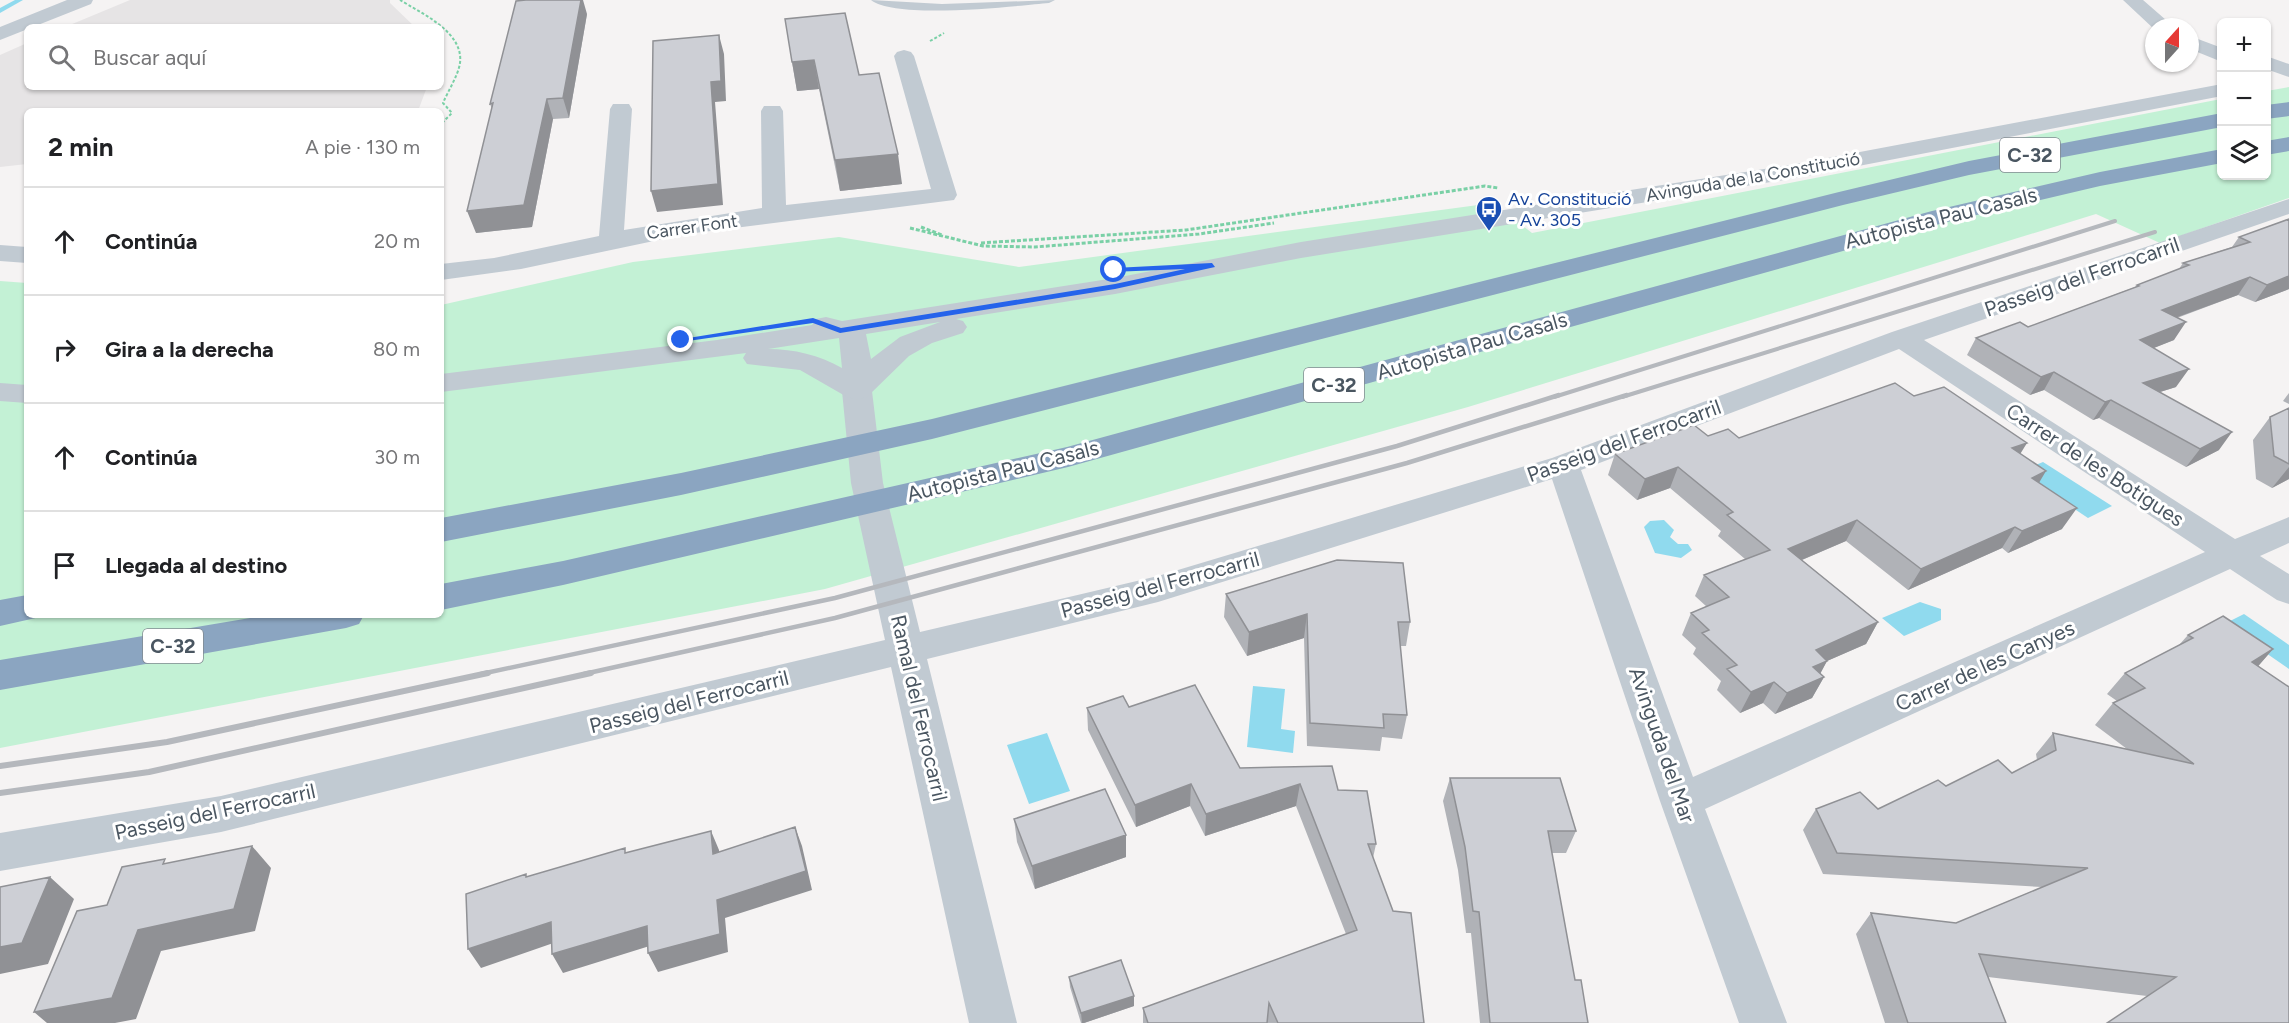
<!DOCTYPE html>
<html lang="es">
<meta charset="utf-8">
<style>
:root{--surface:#fff;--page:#f6f6f6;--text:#202124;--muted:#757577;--line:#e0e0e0}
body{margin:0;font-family:Figtree,sans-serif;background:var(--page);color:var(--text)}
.controls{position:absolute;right:18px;top:18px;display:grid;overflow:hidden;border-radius:9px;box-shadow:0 2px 4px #0004}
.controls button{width:54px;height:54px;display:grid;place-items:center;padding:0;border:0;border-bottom:2px solid var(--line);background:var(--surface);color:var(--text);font:30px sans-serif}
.compass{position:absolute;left:2145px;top:18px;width:54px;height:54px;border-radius:50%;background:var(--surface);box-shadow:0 2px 4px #0004;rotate:21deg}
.stop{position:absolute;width:18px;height:18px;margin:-14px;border:4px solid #2563eb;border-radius:50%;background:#fff}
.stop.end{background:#2563eb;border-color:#fff;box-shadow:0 2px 6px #0008}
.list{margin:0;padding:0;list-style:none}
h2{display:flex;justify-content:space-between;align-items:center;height:78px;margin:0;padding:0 24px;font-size:26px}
h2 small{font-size:20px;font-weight:400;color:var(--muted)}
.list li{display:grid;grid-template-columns:39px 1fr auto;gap:18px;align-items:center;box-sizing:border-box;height:108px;padding:0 24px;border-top:2px solid var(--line)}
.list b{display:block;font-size:22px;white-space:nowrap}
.list em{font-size:20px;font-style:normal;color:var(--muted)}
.icon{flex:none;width:33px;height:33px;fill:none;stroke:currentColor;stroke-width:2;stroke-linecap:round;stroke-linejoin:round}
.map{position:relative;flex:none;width:2289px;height:1023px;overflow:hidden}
.search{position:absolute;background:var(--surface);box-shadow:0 2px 4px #0004;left:24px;top:24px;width:420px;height:66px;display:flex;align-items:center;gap:15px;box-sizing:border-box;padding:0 21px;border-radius:9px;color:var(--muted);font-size:22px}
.panel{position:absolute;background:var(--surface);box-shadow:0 2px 4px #0004;left:24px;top:108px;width:420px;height:510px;border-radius:9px}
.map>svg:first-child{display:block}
.education{fill:#e6e4e5}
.green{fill:#c3f1d5}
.water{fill:#90daee}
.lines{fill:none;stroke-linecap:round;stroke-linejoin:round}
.stream{fill:#90daee;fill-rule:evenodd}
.path-far1{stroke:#7ad0a6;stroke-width:2;stroke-dasharray:3 2;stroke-linecap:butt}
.path{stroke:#7ad0a6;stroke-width:3;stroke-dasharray:4 2;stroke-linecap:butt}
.service{fill:#c1cad2;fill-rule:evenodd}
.minor{fill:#c1cad2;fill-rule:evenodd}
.tertiary{fill:#c1cad2;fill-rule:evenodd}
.motorway{fill:#8ba5c1;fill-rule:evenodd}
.rail-far2{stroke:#b5b8bd;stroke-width:4}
.rail-far1{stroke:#b5b8bd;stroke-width:4.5}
.rail{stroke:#b5b8bd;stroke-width:6}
.wall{fill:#b0b2b7}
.shaded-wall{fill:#909195}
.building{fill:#cdcfd5;stroke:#909195;stroke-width:1.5}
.route{fill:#2563eb}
.labels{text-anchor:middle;stroke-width:6;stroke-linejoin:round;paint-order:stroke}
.far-street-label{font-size:18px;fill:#4a5661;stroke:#fff}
.far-transit-label{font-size:18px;fill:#164399;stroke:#fff;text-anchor:start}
.shield{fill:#fff;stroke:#808990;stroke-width:1.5}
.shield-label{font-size:20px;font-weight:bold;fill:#4a5661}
.street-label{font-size:21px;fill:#4a5661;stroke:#fff}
</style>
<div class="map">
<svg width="2289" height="1023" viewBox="0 0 2289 1023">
<rect width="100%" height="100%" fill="#f5f3f3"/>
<path class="education" d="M130,0H390V3L415,27H65Z
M27,43V87H427L418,111H27V164L0,167V55Z"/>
<path class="green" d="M2289,87V198L2160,243L2096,214L1468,407L825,589L0,748V281L27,283V615H441V305L633,262L839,237L1019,267L1493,203L1532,233L2221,99L2222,176H2266L2267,91Z"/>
<path class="water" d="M2043,462L2112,506L2088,518L2019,472Z
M1664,520L1674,530L1670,537L1678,544H1688L1692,550L1681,558L1655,553L1644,527L1650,521Z
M1920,602L1941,609V620L1904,636L1882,618Z
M2244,614L2289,645V669L2224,624Z
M1253,686L1285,689L1281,729L1295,731L1293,753L1247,747Z
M1047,733L1070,791L1029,804L1007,745Z"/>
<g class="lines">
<path class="stream" d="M15,0H23L0,13V8Z"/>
<path class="path-far1" d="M400,0C421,13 464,32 460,63C458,76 448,91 443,103L452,113L441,124
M930,41L944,33"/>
<path class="path" d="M921,227L942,235
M910,228L983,246L1035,247L1199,234L1274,223
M981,243L1186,230L1485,186L1498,188"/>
<path class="service" d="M871,0L942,4L1055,0L1049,3C1015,6 896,20 871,0Z"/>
<path class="minor" d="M67,0H93L91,4L0,40V27Z
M2123,0H2143L2174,27L2154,29Z
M2190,36L2222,48V62L2190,49Z
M904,50L911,52L914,56L957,195L954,200L687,234L521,269L441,280V264L494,258L599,236L610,109L613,104H629L632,109L624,230L762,208L761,111L764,106H780L783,111L786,205L931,189L894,56L897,52Z
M2289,199V214L1924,340L2235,539L2289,517V543L2260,556L2289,574V604L2277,600L2230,569L1705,809L1787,1023H1739L1660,801L1552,479L1158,602L927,659L1017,1023H969L891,667L221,832L0,871V833L221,796L885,640L851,483L842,391L847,385L857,382L867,385L872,391L883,483L920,632L1158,576L1552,458L1892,332ZM1899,349L2205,552L1693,777L1581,470Z
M0,245L27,247V263L0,261Z"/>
<path class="tertiary" d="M2266,56L2289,64V77L2266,69Z
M2222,84V96L1796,178L1301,258L1115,294L956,319L963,321L967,327L963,333L932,343L909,356L867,397L857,400L847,397L800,370L747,364L743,358L746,353L441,392V374L717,340L812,325L816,319L826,317L842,321L1115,278L1301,242L1796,164ZM940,322L900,337L871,359L866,334ZM839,338L842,368C819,355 794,349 768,349Z
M0,383L27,385V403L0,401Z"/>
<path class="motorway" d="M2289,102V116L2266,119V105Z
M2222,113V127L1969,175L1843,205L932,439L681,495L441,542V518L681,473L932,419L1839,192L1969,161Z
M2289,137V151L2266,155V141Z
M2222,149V163L2100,186L1947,222L1068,467L563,585L441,610V584L563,561L1067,447L1932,211L2100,172Z
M27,595V615H41L40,617L0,626V600Z
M268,615H364L359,624L346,628L0,690V660Z"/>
<path class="rail-far2" d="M1554,397L2115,221
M1622,397L2155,232"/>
<path class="rail-far1" d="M481,674L835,598L1397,446L1559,395
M584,674L835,618L1407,463L1627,395"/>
<path class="rail" d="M0,766L167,742L488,673
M0,793L149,772L591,673"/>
</g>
<path class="wall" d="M587,14L569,118L553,119L532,227L476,233L492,109L490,104Z
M792,62L859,75L902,184L840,191L819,89L797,91Z
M2289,219V289L2255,302L2238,295L2177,318L2174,340L2153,348L2176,387L2160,392L2219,450L2186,467L2099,418L2093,420L2044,390L2030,395L1967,355L1976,338L2028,327L2135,287L2137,285L2179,269L2183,263L2232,247L2239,237Z
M2289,393V404L2283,401Z
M1914,396L2020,453L2039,483L2062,529L2008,553L2002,548L1908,590L1846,541L1802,560L1878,622L1866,644L1827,661L1820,673L1824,677L1812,698L1775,714L1763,703L1740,713L1717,690L1721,681L1693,654L1696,648L1682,635L1691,613L1707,607L1695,596L1704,575L1745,559L1718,536L1721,531L1670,488L1637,500L1608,475L1615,454L1708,436L1739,438Z
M2289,408V479L2272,488L2256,479L2253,440L2270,417Z
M1226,594L1410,622L1406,646H1400L1407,715L1402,739L1382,737L1380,751L1307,746L1304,638L1247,656L1224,617Z
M2188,635L2273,649L2258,666L2289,1023L2147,996L1988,977L2006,1023H1885L1856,934L1871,913L1956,923L2042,887L1823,874L1803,830L1816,809H1878L1946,786L2012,773L2037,760L2036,754L2053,733L2127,749L2095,725L2113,703L2117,701L2107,694L2125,673L2179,645Z
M1129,707L1240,768L1338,790L1376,844L1373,858L1424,1023H1143V1008L1346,934L1296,806L1205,836L1190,806L1136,827L1088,730L1087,708Z
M1450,778L1576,831L1566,853H1552L1575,980L1588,1023H1480L1471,933H1466L1458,870L1443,801Z
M1014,819L1126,857L1035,889L1017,842Z
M1069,977L1134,996V1006L1084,1023H1081L1070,987Z"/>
<path class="shaded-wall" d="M581,0H583L587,14L569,118L563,98Z
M719,35L724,54L726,101L715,102L723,205L657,212L651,191L711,82Z
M814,60L819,89L797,91L792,62Z
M547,99L553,119L532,227L476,233L467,211Z
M898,154L902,184L840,191L835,160Z
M2289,276V289L2255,302L2267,285Z
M2250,277L2238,295L2150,327L2162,310Z
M2186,322L2174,340L2129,358L2140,340Z
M2189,369L2176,387L2131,401L2143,383Z
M2054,372L2044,390L2030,395L2041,377Z
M2111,400L2099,418L2093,420L2105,402Z
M2232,432L2219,450L2186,467L2200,449Z
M2027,443L2014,464L2012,448Z
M1678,467L1670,488L1637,500L1645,479Z
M2289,467V479L2272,488Z
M2046,471L2033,493L2032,478Z
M2077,508L2062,529L2008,553L2022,531Z
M1857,520L1846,541L1778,570L1788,549Z
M2015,527L2002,548L1908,590L1921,569Z
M1307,614L1304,638L1247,656L1249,632Z
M1878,622L1866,644L1827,661L1817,680L1824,677L1812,698L1775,714L1787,693L1816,650Z
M2273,649L2254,671L2252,662Z
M1774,682L1763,703L1740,713L1751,692Z
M1191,784L1190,806L1136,827L1135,805Z
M1300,784L1296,806L1205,836L1206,814Z
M795,827L802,846L812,890L725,918L728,952L658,972L648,953L717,900Z
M711,831L719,850L721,873L713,854Z
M1126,835V857L1035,889L1032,866Z
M252,846L271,868L255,931L161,951L136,1019L115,1023H47L34,1012L138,930Z
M50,877L74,899L48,964L0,974V947Z
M551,922L562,940L481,968L468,949Z
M647,926L656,944L563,973L552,954Z
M1134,996V1006L1084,1023H1082L1081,1013Z"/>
<path class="building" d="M526,0H581L563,98L547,99L524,205L467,211L493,103L490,104L516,1Z
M845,13L859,75L879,73L898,154L835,160L814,60L792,62L785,19Z
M719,35L721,81L711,82L718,184L651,191L653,41Z
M2289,219V276L2267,285L2250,277L2162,310L2186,322L2140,340L2189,369L2143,383L2232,432L2200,449L2111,400L2105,402L2054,372L2041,377L1976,338L2020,322L2028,327L2139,286L2137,285L2189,265L2183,263L2250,242L2239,237Z
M1895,383L1914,396L1944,387L2027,443L2012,448L2046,471L2032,478L2077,508L2022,531L2015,527L1921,569L1857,520L1788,549L1878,622L1816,650L1827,661L1813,667L1824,677L1787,693L1774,682L1751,692L1727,669L1737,665L1702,633L1709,630L1691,613L1729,597L1704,575L1770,550L1727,515L1733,512L1678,467L1645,479L1615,454L1694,425L1708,436L1728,429L1739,438Z
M2289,408V464L2274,456L2270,417Z
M1337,560L1403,563L1410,622H1398L1407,715L1383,714L1384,728L1310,723L1307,614L1249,632L1226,594Z
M2223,616L2273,649L2252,662L2289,687V1023H2107L2176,977L1979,954L2006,1023H1908L1871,913L1956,923L2088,868L1837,853L1816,809L1860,792L1878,809L1938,780L1946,786L1998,760L2012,773L2056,750L2053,733L2194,764L2113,703L2145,688L2125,673L2193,638L2188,635Z
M1195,685L1240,768L1332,766L1338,790L1367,791L1376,844H1368L1393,911L1411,913L1424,1023H1278L1269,1003L1267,1023H1148L1143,1008L1357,930L1300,784L1206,814L1191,784L1135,805L1087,708L1123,696L1129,707Z
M1450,778H1560L1576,831H1548L1575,980H1581L1588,1023H1490L1479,912L1473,911L1465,847Z
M1105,789L1126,835L1032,866L1014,819Z
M795,827L806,871L717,900L720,934L648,953L647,926L552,954L551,922L468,949L466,894L526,874V877L625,848V853L711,831L713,854Z
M252,846L234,909L138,930L112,998L34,1012L77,911L107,905L122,867L165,859L163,864Z
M50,877L22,943L0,947V887Z
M1121,960L1134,996L1081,1013L1069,977Z"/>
<path class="route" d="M1212,263L1215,267L1115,289L840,333L813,323L681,342L676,340L813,318L841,328L1115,284L1185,269L1111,272L1114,268Z"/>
<defs>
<g id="bus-pin" transform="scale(1.35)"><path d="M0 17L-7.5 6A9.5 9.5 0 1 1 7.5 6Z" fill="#1a4fb4" stroke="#fff"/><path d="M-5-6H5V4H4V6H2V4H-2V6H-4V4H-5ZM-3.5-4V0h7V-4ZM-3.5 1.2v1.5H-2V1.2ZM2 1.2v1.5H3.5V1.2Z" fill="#fff"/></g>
</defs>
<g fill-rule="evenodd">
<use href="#bus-pin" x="1489" y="209"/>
</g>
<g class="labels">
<g class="far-street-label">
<text transform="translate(1753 177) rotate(-10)" y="6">Avinguda de la Constitució</text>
<text transform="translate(692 227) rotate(-8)" y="6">Carrer Font</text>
</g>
<g class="far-transit-label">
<text x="1508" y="205">Av. Constitució<tspan x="1508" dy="21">- Av. 305</tspan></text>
</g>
<g class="shield">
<rect x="2000" y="138" width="60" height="34" rx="4.5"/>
<rect x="1304" y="368" width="60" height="34" rx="4.5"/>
<rect x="143" y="629" width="60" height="34" rx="4.5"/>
</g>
<g class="shield-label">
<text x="2030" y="162">C-32</text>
<text x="1334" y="392">C-32</text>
<text x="173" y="653">C-32</text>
</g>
<g class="street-label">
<text transform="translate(1941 218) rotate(-14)" y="7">Autopista Pau Casals</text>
<text transform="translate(2082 277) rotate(-19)" y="7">Passeig del Ferrocarril</text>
<text transform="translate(1472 346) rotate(-16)" y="7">Autopista Pau Casals</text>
<text transform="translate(1624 441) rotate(-20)" y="7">Passeig del Ferrocarril</text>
<text transform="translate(2095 465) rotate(33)" y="7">Carrer de les Botigues</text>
<text transform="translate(1003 471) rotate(-14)" y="7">Autopista Pau Casals</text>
<text transform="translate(1160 585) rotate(-15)" y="7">Passeig del Ferrocarril</text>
<text transform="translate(1985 666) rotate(-24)" y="7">Carrer de les Canyes</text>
<text transform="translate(689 702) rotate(-14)" y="7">Passeig del Ferrocarril</text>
<text transform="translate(919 708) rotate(77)" y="7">Ramal del Ferrocarril</text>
<text transform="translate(1662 745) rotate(71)" y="7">Avinguda del Mar</text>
<text transform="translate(215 812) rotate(-12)" y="7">Passeig del Ferrocarril</text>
</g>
</g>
</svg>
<div class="controls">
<button>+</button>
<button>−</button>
<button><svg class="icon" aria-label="layers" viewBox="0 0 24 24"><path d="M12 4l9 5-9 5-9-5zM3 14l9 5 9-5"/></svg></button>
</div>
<svg class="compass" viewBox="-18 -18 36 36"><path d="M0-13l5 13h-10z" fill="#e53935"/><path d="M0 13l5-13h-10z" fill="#757577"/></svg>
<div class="stop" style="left:1114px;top:270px"></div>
<div class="stop end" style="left:681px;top:340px"></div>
<div class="search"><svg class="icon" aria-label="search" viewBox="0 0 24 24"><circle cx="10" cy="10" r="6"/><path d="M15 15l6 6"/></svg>Buscar aquí</div>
<section class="panel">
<h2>2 min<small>A pie · 130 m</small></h2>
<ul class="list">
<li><svg class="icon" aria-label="ahead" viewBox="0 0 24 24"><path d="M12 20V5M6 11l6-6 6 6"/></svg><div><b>Continúa</b></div><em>20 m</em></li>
<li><svg class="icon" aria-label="right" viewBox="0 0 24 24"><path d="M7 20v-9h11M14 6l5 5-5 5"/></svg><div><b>Gira a la derecha</b></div><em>80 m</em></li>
<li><svg class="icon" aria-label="ahead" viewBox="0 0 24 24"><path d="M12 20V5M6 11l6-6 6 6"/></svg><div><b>Continúa</b></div><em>30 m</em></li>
<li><svg class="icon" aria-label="arrive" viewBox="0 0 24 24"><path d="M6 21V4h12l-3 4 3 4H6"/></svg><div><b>Llegada al destino</b></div></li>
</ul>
</section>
</div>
